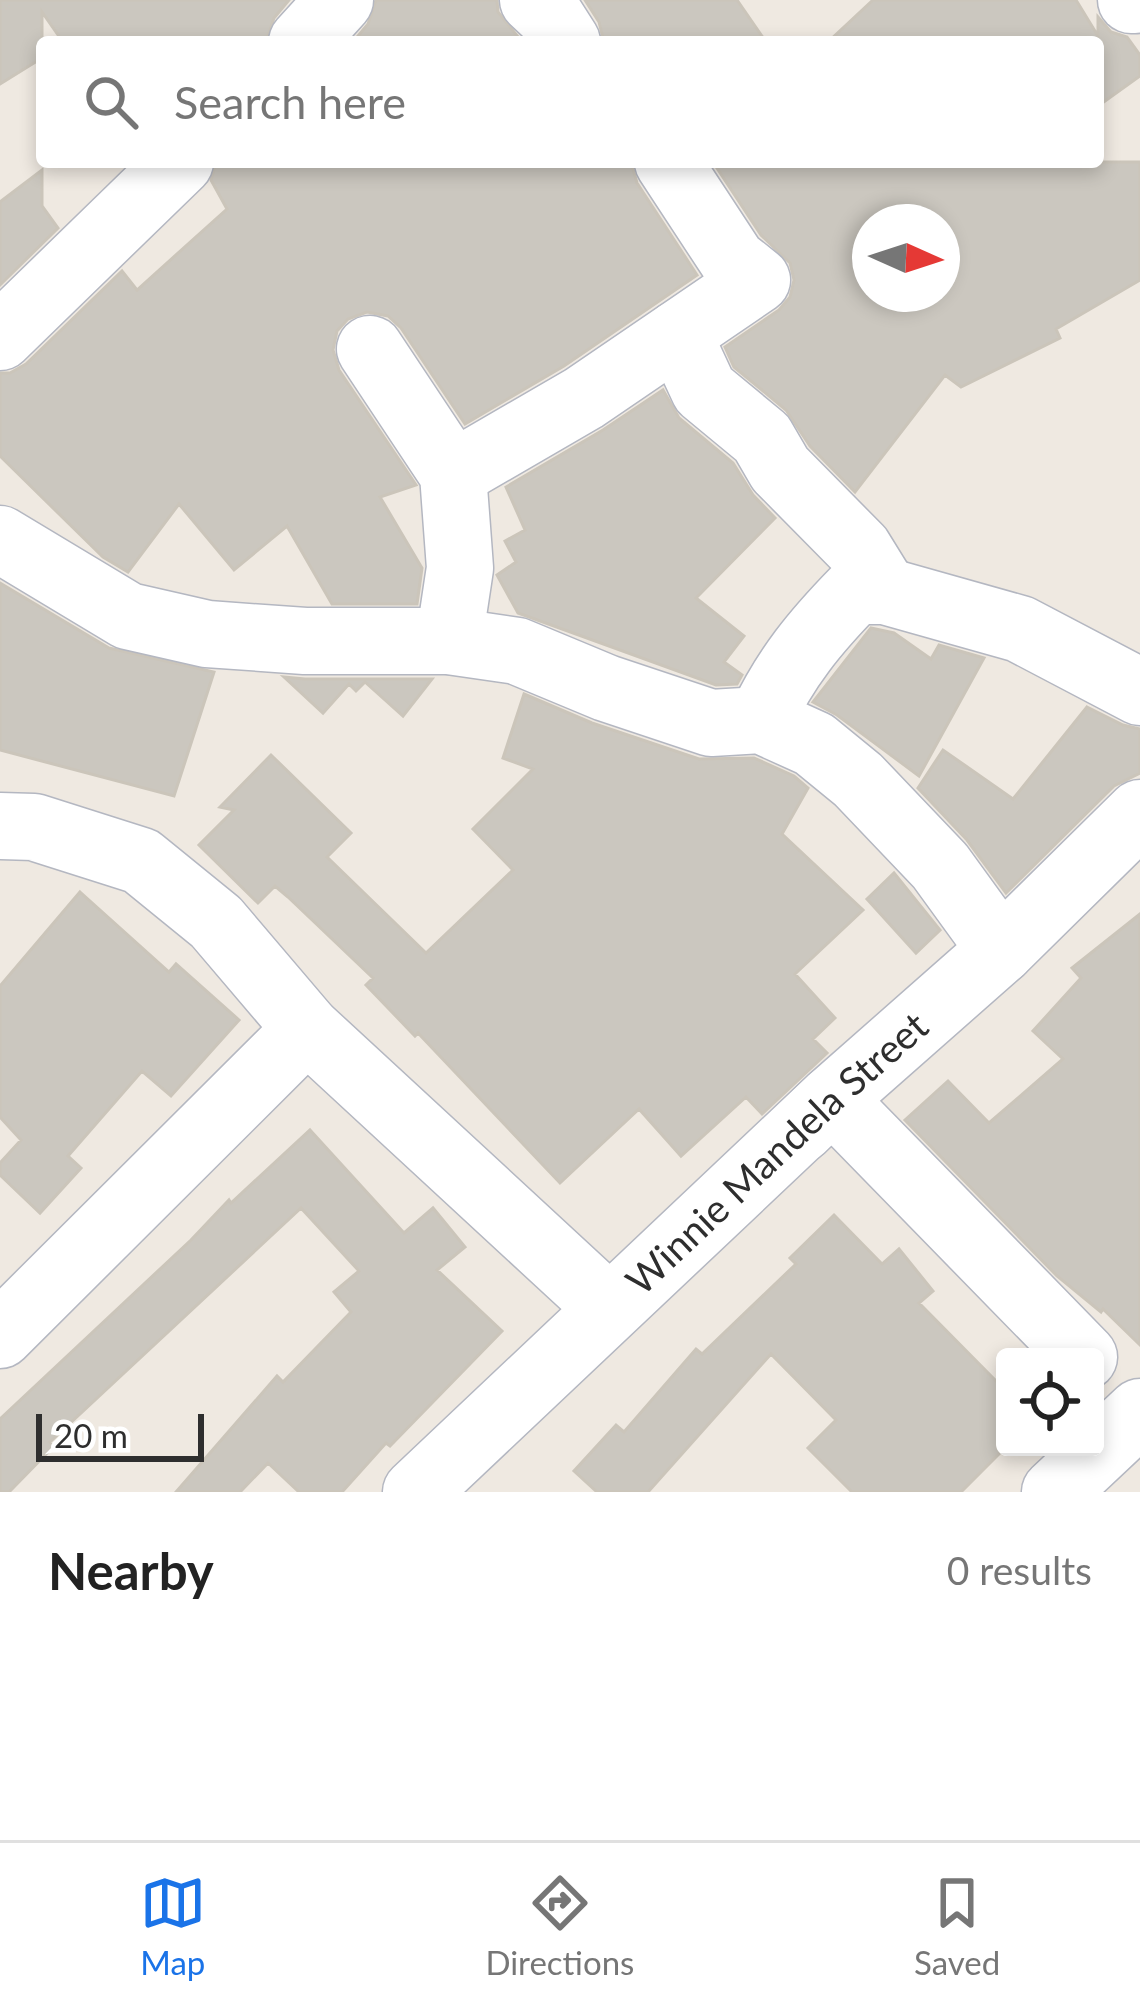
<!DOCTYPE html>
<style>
:root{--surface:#fff;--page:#f2f2f2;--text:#222;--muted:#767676;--line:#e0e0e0;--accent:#1a73e8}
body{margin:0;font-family:Lato,sans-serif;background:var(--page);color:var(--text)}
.controls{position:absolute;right:36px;bottom:36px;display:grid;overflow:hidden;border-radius:12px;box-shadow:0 6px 18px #0003}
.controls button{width:108px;height:108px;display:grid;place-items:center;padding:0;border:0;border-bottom:3px solid var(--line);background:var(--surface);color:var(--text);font:60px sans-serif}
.compass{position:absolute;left:852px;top:204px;width:108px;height:108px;border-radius:50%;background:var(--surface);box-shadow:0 6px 18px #0003;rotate:93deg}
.scale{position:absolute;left:36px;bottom:30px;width:168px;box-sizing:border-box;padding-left:12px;border:6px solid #2e2e2e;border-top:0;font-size:33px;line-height:42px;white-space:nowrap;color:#2e2e2e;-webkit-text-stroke:9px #fff;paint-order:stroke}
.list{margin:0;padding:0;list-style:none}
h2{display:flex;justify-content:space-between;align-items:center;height:156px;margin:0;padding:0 48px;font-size:51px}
h2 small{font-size:39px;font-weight:400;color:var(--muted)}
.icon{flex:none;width:66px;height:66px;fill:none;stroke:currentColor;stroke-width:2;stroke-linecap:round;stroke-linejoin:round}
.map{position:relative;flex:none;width:1140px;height:1492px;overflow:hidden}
.search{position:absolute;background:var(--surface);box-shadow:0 6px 18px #0003;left:36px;right:36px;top:36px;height:132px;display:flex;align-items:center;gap:30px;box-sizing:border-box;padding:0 42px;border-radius:12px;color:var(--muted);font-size:45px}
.sheet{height:348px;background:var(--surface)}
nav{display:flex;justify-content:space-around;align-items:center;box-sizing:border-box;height:168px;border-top:3px solid var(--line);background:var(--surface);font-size:33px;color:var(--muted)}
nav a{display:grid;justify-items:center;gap:6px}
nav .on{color:var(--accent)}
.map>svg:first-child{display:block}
.building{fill:#cbc7bf;stroke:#cbc5ba;stroke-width:3;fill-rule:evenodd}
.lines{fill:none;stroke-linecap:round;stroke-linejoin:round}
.minor-casing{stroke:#b4b7c1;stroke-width:69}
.minor{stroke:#fff;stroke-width:66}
.labels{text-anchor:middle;stroke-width:10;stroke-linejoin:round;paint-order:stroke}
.street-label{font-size:39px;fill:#2e2e2e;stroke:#fff}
</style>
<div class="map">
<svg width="1140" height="1492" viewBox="0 0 1140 1492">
<rect width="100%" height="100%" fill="#efe9e1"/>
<path class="building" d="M0,0H289L274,18L266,42H63L42,12V58L0,84Z
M376,0H497L498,12L522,42H353L368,24Z
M585,0H737L766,42H604L599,22Z
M873,0H1076L1098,36V17L1111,32L1127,37L1140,55V76L1098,106V42H828Z
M216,162H631L637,183L697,275L564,366L465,424L401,328L388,316L367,312L348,319L337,331L333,350L339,370L416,485L380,497L422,568L417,604H332L287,526L234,570L179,504L128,572L103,557L0,456V373H10L26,364L122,271L137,290L227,209L211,180Z
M713,162H1140V280L1056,329L1060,338L961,387L945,375L855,492L810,446L786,410L734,367L725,347L779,310L790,297L794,280L790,263L761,235ZM870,222H942V294H870Z
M42,170V206L58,228L0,285V202Z
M663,390L679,418L733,463L753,495L775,518L696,598L744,636L724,662L742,675L737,684L716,685L518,613L497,575L516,562L505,541L525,530L506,487L603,430Z
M0,583L109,648L214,672L174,796L0,750Z
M871,628L894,633L931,659L939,645L984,658L919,776L837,715L813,702Z
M284,677L305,679H432L403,716L365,682L356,691L349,684L323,713Z
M524,694L592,723L699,759L754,758L794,776L808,788L782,834L863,910L795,974L835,1018L813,1039L827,1053L762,1114L746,1097L681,1156L639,1109L560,1183L418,1033L415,1036L366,985L373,978L288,897L275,886L258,903L199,845L234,810L220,807L271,755L351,833L327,857L426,953L513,870L473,829L533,769L503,758Z
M1087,707L1123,725L1140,729V773L1114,786L1006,893L967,840L918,788L943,750L1013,799Z
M894,873L940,930L916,953L867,899Z
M80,892L169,972L176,964L239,1020L171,1096L142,1071L68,1156L81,1168L40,1213L0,1175V1163L21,1140L0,1117V986Z
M1140,914V1345L1103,1309L1101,1312L1057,1276L905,1120L948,1081L989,1123L1063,1059L1033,1031L1081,978L1072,968Z
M310,1130L404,1233L433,1208L465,1247L437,1270L502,1331L390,1446L386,1443L342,1492H299L268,1463L240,1492H176L277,1376L283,1382L351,1312L334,1292L359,1271L301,1208L50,1442L54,1446L9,1492H0V1419L191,1240L229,1200L231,1203Z
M834,1215L882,1264L899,1249L933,1291L919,1303L1005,1390V1448L961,1492H852L808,1448L836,1420L771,1354L648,1492H597L574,1471L616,1425L624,1432L696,1349L702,1354L796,1264L790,1258Z"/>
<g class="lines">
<g class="minor-casing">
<g id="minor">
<path d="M533,0L551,17L567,42"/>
<path d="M1131,0H1135"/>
<path d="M302,42L340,0"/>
<path d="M678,334L704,390L762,438L780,469L859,549L885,591"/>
<path d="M0,337L180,162"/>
<path d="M370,349L453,474L460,568L449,641"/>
<path d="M453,474L584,398L757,280L733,261L668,162"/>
<path d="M0,539L128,616L207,634L305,641H449L517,651L606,688L711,723L761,720L814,744L858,780L940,866L1001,950"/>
<path d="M761,720C786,667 815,632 855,591H885L1020,629L1140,692"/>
<path d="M0,826L34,827L141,861L216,922L307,1029L609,1308"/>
<path d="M801,1129L832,1099L1084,1357"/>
<path d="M0,1335L307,1029"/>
<path id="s1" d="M416,1492L832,1099L1001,950L1140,813"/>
<path d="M1055,1492L1140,1412"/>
</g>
</g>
<use href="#minor" class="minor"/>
</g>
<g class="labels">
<g class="street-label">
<text dy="14" stroke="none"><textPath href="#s1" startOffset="495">Winnie Mandela Street</textPath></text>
</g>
</g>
</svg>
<div class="controls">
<button><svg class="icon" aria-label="locate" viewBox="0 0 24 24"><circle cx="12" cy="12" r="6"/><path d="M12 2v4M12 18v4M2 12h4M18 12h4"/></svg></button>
</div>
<svg class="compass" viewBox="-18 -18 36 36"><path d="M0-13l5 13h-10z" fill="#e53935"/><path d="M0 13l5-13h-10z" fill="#767676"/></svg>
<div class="scale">20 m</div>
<div class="search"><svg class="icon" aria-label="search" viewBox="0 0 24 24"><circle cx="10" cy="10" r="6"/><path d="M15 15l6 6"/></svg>Search here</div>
</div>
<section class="sheet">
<h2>Nearby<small>0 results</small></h2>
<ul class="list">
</ul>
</section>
<nav>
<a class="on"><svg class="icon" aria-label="map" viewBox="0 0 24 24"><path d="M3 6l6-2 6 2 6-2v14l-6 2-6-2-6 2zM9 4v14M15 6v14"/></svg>Map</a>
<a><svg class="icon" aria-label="directions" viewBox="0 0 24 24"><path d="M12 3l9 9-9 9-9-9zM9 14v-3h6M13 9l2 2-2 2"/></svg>Directions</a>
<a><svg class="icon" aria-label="saved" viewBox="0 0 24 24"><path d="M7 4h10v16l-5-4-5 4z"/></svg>Saved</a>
</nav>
